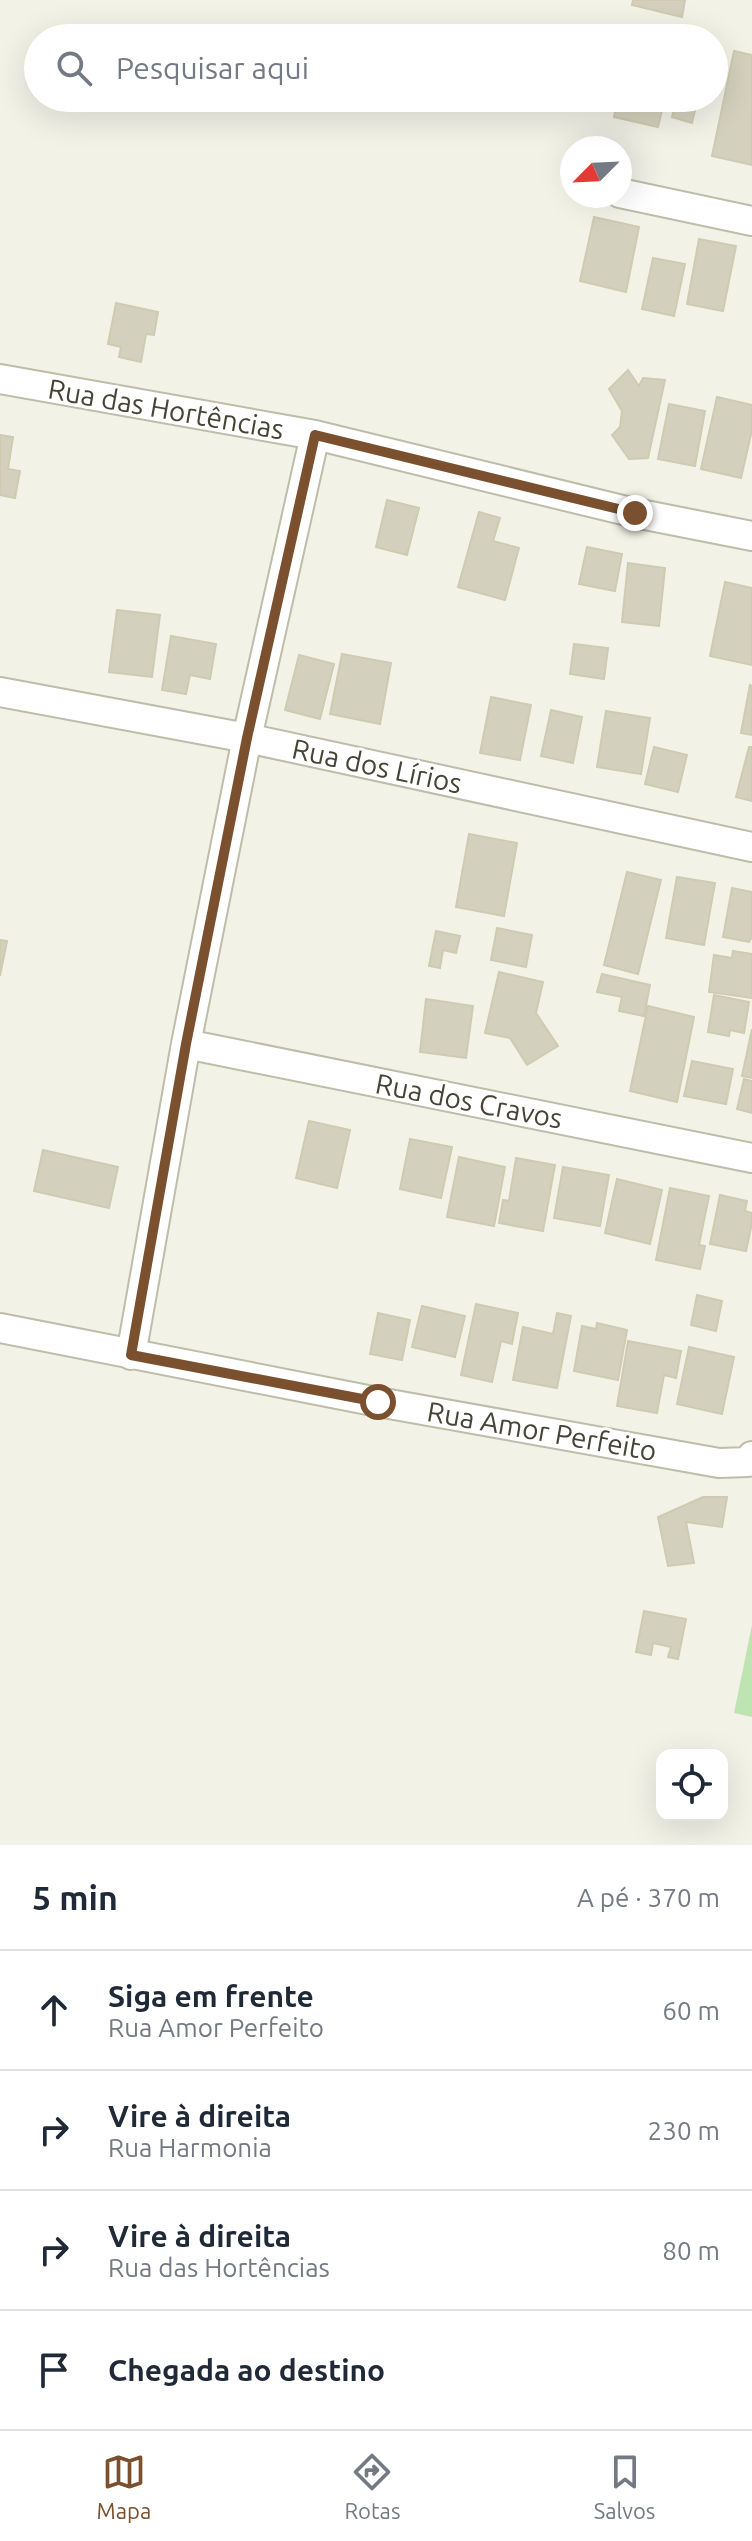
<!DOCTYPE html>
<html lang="pt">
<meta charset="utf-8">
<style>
:root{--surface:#fff;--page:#f6f6f7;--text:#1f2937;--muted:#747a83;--line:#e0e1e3;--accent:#7b502e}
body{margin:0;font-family:Ubuntu,sans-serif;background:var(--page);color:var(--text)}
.controls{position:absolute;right:24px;bottom:24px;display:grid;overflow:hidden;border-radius:16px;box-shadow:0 8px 32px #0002}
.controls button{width:72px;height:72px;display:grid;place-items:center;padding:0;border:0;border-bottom:2px solid var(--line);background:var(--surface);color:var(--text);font:40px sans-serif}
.compass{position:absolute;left:560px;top:136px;width:72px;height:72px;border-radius:50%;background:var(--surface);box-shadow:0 8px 32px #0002;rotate:246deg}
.stop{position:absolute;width:24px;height:24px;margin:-18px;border:6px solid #7b502e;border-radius:50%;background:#fff}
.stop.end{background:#7b502e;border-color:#fff;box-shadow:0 2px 8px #0008}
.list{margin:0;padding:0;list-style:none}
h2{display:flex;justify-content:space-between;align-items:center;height:104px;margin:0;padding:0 32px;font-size:34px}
h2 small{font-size:26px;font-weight:400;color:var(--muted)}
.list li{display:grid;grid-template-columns:52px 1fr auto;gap:24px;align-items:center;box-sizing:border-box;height:120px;padding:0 32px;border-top:2px solid var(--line)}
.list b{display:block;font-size:30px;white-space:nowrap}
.list p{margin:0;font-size:26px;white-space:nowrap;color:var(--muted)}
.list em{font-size:26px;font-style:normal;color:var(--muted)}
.icon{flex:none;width:44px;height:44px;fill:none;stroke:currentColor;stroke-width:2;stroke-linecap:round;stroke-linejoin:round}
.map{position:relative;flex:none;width:752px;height:1845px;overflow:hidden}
.search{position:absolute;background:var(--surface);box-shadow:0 8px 32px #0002;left:24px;right:24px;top:24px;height:88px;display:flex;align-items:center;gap:20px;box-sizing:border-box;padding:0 28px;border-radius:44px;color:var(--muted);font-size:30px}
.sheet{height:584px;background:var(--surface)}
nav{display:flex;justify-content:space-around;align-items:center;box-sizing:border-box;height:112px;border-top:2px solid var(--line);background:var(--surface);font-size:22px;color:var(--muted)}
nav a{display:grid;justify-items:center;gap:4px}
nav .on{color:var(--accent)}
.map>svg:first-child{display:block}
.green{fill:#bee4b2}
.building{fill:#d3d1bd;stroke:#cecbb1;stroke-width:2}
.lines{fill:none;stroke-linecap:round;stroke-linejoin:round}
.minor-casing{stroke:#bdbdaa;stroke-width:32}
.minor{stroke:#fff;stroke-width:28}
.route{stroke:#7b502e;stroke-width:10}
.labels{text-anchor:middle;stroke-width:6;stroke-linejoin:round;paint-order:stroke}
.street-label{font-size:28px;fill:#454436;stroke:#fff}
</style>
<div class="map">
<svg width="752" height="1845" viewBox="0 0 752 1845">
<rect width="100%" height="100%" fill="#f2f2e7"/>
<path class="green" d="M752,1625V1717L734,1713Z"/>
<path class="building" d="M633,0H685L682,17L632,5Z
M734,51L752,55V165L712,156Z
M618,98H665L658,127L614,117Z
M677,98H698L692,123L672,117Z
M594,217L639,227L626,292L580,281Z
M699,239L736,246L723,311L687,304Z
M653,258L685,264L674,316L642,309Z
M116,303L158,312L154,335L146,334L141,362L119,357L121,347L108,344Z
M628,370L639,386L643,378L665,380L648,458L629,459L612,435L620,427L622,411L609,389Z
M717,397L752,405V430L741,478L701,469Z
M669,404L705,411L695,466L658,459Z
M0,435L13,437L8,469L20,471L15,498L0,495Z
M387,500L419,508L407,555L376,547Z
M479,512L500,518L493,541L519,548L505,600L458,587Z
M587,547L622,554L615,591L579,584Z
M628,563L665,568L659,626L622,622Z
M725,582L752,588V665L710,656Z
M117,610L160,615L152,677L109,672Z
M171,636L216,644L210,679L190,675L186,694L162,690Z
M574,644L608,648L604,679L570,674Z
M342,654L391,663L380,724L330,714Z
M299,655L334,664L320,719L285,710Z
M750,685L752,686V735L741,733Z
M491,697L531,705L520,760L480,753Z
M551,710L582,717L573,763L541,756Z
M606,711L650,718L641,774L597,767Z
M654,747L687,755L678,792L645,784Z
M749,747H752V801L736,797Z
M469,834L517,843L504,916L456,907Z
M627,872L661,880L638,974L604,965Z
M677,877L715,883L704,945L666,938Z
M732,888L752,892V937L749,942L723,937Z
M497,928L532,935L526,967L491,960Z
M436,931L460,936L456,953L443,950L440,968L429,966Z
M0,940L7,941L0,976Z
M733,951L752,954V998L709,992L714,955L732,958Z
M499,972L543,982L536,1013L558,1046L527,1065L510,1038L485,1033Z
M602,974L650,985L644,1016L619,1011L622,997L597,992Z
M714,995L749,1002L744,1033L730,1030L729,1036L708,1032Z
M426,999L473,1006L466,1058L420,1052Z
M648,1006L694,1017L677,1102L630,1091Z
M752,1029V1078L742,1076Z
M692,1061L733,1069L726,1104L684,1096Z
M744,1079L752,1081V1113L737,1109Z
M309,1121L350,1130L337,1188L296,1178Z
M410,1139L452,1147L441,1198L400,1189Z
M43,1150L118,1167L109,1208L34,1191Z
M459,1157L505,1167L494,1226L447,1217Z
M516,1158L555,1165L543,1231L499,1223L503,1200L509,1201Z
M563,1167L609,1175L600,1226L554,1218Z
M617,1179L662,1190L650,1244L605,1233Z
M670,1188L709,1196L699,1245L705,1246L700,1269L656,1260Z
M720,1195L747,1201L745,1211L752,1213V1223L746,1251L710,1244Z
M697,1295L722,1301L716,1331L691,1325Z
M476,1304L518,1313L512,1344L501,1341L492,1382L461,1375Z
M422,1306L465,1316L455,1357L412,1347Z
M378,1313L410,1320L402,1360L370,1354Z
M557,1313L571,1316L557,1388L513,1380L523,1327L553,1334Z
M597,1323L627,1330L618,1380L574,1371L582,1326L596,1329Z
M628,1341L681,1351L676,1378L664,1375L657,1413L617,1406Z
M689,1347L734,1357L722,1414L677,1404Z
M703,1497H727L722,1527L686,1522L694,1563L668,1566L658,1517Z
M644,1611L686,1619L678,1659L668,1657L671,1647L653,1643L651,1655L636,1652Z"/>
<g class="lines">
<g class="minor-casing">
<path id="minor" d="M620,193L752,221
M0,379L315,435L635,513L752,536
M0,692L247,738L752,847
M186,1044L752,1158
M0,1328L378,1402L719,1463L748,1462L752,1456
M131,1355L186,1044L247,738L315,435"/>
</g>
<use href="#minor" class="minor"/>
</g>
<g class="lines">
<path class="route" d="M378,1402L131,1355L186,1044L247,738L315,435L635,513"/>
</g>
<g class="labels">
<g class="street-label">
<text transform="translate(166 409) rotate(10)" y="10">Rua das Hortências</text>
<text transform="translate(377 766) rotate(12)" y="10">Rua dos Lírios</text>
<text transform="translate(469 1101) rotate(11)" y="10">Rua dos Cravos</text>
<text transform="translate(542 1431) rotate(10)" y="10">Rua Amor Perfeito</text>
</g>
</g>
</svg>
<div class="controls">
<button><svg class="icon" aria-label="locate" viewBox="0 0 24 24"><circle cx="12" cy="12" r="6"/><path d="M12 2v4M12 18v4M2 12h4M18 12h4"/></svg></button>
</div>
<svg class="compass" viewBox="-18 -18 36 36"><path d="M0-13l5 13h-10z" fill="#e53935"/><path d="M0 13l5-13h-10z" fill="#747a83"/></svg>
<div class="stop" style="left:378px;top:1402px"></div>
<div class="stop end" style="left:635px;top:513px"></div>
<div class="search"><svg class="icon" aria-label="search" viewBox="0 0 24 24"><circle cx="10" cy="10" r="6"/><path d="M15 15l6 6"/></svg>Pesquisar aqui</div>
</div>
<section class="sheet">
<h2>5 min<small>A pé · 370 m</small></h2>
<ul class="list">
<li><svg class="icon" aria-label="ahead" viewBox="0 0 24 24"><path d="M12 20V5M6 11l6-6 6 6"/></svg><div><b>Siga em frente</b><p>Rua Amor Perfeito</p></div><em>60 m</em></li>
<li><svg class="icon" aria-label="right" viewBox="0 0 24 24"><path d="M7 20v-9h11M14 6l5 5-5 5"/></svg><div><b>Vire à direita</b><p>Rua Harmonia</p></div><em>230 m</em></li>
<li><svg class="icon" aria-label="right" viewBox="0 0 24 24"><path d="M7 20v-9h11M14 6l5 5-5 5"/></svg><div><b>Vire à direita</b><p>Rua das Hortências</p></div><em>80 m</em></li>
<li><svg class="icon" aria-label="arrive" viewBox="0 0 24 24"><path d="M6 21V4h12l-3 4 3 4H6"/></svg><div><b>Chegada ao destino</b></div></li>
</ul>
</section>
<nav>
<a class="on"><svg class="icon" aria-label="map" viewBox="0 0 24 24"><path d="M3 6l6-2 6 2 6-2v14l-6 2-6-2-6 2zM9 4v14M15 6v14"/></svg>Mapa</a>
<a><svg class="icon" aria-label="directions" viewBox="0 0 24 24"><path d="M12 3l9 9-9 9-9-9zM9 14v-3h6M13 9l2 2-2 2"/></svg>Rotas</a>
<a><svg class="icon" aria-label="saved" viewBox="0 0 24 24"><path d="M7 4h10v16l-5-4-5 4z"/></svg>Salvos</a>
</nav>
